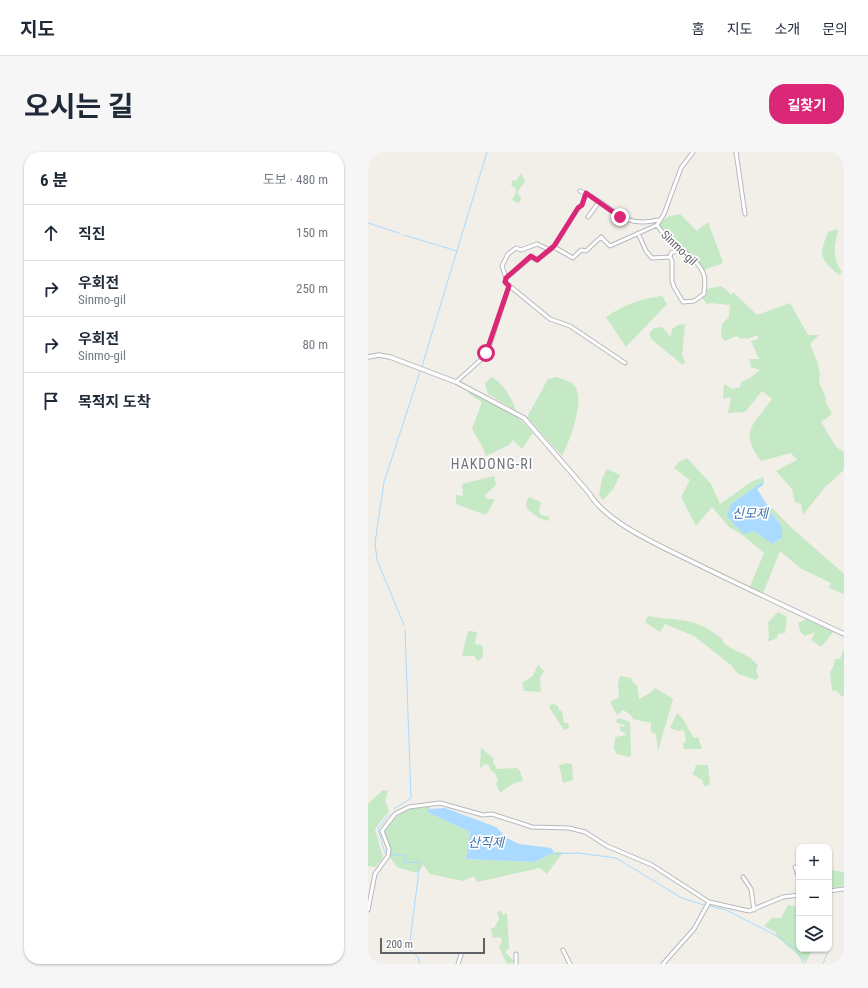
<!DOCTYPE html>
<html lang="ko">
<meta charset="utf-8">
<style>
:root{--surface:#fff;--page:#f6f6f7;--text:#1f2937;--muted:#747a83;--line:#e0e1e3;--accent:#db2777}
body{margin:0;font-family:"Roboto Condensed","Noto Sans KR",sans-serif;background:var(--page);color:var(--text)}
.controls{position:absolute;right:12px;bottom:12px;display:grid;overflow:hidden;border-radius:8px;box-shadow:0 1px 3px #0004}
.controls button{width:36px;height:36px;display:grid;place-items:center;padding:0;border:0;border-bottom:1px solid var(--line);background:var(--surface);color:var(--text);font:20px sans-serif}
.scale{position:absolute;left:12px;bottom:10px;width:105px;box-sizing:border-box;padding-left:4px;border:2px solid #5f6368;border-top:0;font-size:11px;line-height:14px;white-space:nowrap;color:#5f6368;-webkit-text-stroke:3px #fff;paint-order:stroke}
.stop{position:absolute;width:12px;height:12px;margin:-9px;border:3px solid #db2777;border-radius:50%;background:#fff}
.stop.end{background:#db2777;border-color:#fff;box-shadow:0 1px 4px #0008}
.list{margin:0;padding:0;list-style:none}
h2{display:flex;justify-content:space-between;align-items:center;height:52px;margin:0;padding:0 16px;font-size:17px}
h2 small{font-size:13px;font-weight:400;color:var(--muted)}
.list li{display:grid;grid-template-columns:26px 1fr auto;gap:12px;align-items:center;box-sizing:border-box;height:56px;padding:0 16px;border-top:1px solid var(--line)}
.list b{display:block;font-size:15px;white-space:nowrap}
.list p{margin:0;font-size:13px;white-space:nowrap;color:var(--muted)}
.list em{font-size:13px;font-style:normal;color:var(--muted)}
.icon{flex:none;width:22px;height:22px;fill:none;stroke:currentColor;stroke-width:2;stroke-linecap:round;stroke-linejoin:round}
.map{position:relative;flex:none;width:476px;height:812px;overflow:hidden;border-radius:16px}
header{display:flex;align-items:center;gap:24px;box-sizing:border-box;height:56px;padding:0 20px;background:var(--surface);border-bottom:1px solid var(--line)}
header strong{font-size:19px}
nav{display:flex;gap:22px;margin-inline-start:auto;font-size:14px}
.intro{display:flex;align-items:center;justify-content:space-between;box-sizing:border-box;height:96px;padding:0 24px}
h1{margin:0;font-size:28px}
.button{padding:10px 18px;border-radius:16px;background:var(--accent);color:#fff;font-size:14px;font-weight:700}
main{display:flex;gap:24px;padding:0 24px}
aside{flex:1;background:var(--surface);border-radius:16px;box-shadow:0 1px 3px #0004}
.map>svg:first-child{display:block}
.green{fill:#c5e8c5}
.water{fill:#aadaff}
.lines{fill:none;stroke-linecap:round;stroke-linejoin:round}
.stream{stroke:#aadaff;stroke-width:1}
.minor-casing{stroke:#b5b8bc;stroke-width:5}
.tertiary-casing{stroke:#b5b8bc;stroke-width:5.5}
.minor{stroke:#fff;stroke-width:3}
.tertiary{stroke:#fff;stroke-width:3.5}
.route{stroke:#db2777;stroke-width:5}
.labels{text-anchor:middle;stroke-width:3.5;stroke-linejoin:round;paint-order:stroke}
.street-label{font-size:12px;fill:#5f6368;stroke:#fff}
.water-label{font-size:13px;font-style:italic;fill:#4174aa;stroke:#fff}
.quarter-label{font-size:14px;letter-spacing:1px;fill:#70757a;stroke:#fff}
</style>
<header>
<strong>지도</strong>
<nav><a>홈</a><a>지도</a><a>소개</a><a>문의</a></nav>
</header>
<div class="intro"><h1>오시는 길</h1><a class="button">길찾기</a></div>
<main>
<aside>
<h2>6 분<small>도보 · 480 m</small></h2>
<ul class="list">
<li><svg class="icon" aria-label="ahead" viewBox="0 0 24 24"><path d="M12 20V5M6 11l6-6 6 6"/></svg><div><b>직진</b></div><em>150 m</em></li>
<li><svg class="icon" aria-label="right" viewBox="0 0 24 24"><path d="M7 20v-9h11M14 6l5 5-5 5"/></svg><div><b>우회전</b><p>Sinmo-gil</p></div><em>250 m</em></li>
<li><svg class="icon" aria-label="right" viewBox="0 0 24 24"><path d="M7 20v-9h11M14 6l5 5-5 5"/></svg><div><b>우회전</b><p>Sinmo-gil</p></div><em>80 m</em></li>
<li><svg class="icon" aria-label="arrive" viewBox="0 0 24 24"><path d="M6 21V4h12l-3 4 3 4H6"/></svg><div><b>목적지 도착</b></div></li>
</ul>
</aside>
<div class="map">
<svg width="476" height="812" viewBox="0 0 476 812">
<rect width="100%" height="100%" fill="#f1efe8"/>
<path class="green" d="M153,21L157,29L150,39V43L153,44L152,50L149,51L144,48L148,41V37L143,33L145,28L148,29Z
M312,62L329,79L340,70L355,110C349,116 342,113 336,119L295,79L291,73C297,64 303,64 312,62Z
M469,77L470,79C466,95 464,106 474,120L471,123C451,106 451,103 460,80Z
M353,134L364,143L365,140L389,163L422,151L440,183H451L442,192L450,212L452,223L451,230L458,246L457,248L464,262L453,270L468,295L476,300V318L457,335L435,363L433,352L427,350L424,337L408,319L429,308L423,301L393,309C370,278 386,273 404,247L394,239L377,260L360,261L363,245L355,247L356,232L365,237L372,235L373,230L382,226L392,218L383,215L381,207H391L383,189L390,187V183L379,187L377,186L374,187L368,184L357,189L353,184L354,172L361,165L362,153L342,151L339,152L334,146L339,137Z
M294,144L299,152L258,195L238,165C256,153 272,147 294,144Z
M317,172L314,203L317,210L315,213L284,188L281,182L286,176L294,175L303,185L304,177L310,173Z
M123,225C134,229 145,248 148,259L120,242L117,232Z
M189,225C194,228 202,228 206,233C218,247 202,288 194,304L159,265L180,227Z
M100,239H105C125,252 151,262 165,281L154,297L145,288L141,293L118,304L115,296L104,277L114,250L101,242Z
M319,306L343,332L352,352L383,330L395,325L396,329L363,352L362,367C368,372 370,377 377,381L386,379L404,391L412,388L411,369L400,358V354L404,356C426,380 452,400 476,422V442L461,436L463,431L432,416L412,399L395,441L382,434L396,401L376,384L361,375L344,355L328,374L313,345L322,328L306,316L311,310Z
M239,317L252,323L246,336L235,348L231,343L234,327Z
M126,324L128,333L117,343L119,347H127L118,363L88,352V343L95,344L94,332Z
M161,345L173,350L171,359L173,363L182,365L180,369L171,366L159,357L158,352Z
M410,460L419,465L417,481L410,482L409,486L399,490L401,485L400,470Z
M280,464C312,470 322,463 352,485C355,487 355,490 357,492C368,501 381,501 390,514L388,519L391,525L388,528L370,522L363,513L326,484L297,472L292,480L277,470Z
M438,467L466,479L453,495L443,488L447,480L437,484L433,481L430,471Z
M100,479L109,480L107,492L114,493L115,499L114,506L110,509L106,504H94Z
M476,496V544L474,545L469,539L464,538L462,520L466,513L467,507H472Z
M170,513L176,519L172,526L173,540L156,539L154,531L165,524Z
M252,524L263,526L266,532L269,533L271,547L282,541L287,536L305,547L290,599L288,582L283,580V571L265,567L263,563L255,558L249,563L242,550L251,545L250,533Z
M186,552L190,554L191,558L194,559L196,571H200L201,576L196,578L181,555L182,553Z
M309,561C316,565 320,578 326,586L330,585L334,597H316L315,592L318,589L316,578L310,579L302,576Z
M251,566L262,570L263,603L262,605L249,602L246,597L247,585L259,583L252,578V574L256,575L257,573L249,571L248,568Z
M113,596L126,607L125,610L129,617L149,616L152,619L155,629L146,631L132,641L128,632L130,629L127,621L123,619L121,613L117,612L112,616Z
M199,611L204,612L205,628L195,631L191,613Z
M328,613H340L342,633L336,634L334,628L323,621L326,620Z
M15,638L20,639L17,648L21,659L7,677L15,706L8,715L0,714V652Z
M62,654L59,660L102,680L98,707L167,710L186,700H195L179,722L172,716L109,730L106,724L95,729L62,722L55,713L49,721L29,715L21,704L16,679C27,662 41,655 62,654Z
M461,718L476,720V734L461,736Z
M420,753L431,755V797H445L438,810L408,784L409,781L396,774L404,766H413Z
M133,759L135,763L139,761L141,796L137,800L147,810L139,812L131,795L134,789L132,785L125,786L123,776H126L131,767L129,760Z"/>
<path class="water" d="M396,329L395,333L389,337L400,354V358C409,367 416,373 414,386L404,392L386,379L377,382C370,377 365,371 359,364L363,352Z
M62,654V657L77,656L128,675L139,686L151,692L183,696L186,700L167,710L98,707L102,680L59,660Z"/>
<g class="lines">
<path class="stream" d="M0,71L31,81
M36,83L89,99
M54,214L119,0
M36,473L9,408L7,391L16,330L52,220
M26,657L43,646L37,478
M17,701L10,677L22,661
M183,702L210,701L248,706L314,746L336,753
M23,703H37L36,711L52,710L41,797L50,805L52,812
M342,754L358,758L413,786L429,799L436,812
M455,812L462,794"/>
<g class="minor-casing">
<path id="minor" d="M368,0L377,62
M212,39C243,50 251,78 290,68
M220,65L231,50
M270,81L278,99L284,106L302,105L304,109V129L306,135L315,150L326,149L336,142C336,137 338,129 336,123C330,104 299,91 289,73
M186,95L210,56L214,53L218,41
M302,105L303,101L313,97
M138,126L134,114L140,102L148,96L153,98L169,92L182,98
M257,211L202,174L182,167L137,130L138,126L163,105L169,108L186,95L205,106L213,98L218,99L233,85L242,94L289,73L296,62L313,16L325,0
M88,230L117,204L121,195L141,134
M427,715L431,726
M375,725L383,737L386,758
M461,739L476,737
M0,758L7,722L20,704L21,697L14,679L27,662L41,655L72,651L115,663L124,662L164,675L201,676L217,680L239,694L284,713L341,750
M195,798L202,812
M90,812L93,803
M148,812V802
M295,812L326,777L341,750L381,759L415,745L431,743"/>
</g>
<g class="tertiary-casing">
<path id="tertiary" d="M0,205L11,203L22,205L88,230L156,266L221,341C239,372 297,396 329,412C378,436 427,459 476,482"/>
</g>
<use href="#minor" class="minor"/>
<use href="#tertiary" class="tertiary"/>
</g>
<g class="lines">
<path class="route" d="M118,201L141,134L137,130L138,126L163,104L169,108L186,94L210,56L214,53L218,41L252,65"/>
</g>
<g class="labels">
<g class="street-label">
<text transform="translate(311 96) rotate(44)" y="4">Sinmo-gil</text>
</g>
<g class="water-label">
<text x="382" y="366">신모제</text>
<text x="118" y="695">산직제</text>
</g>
<g class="quarter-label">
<text x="124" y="317">HAKDONG-RI</text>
</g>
</g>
</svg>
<div class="controls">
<button>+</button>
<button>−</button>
<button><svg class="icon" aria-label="layers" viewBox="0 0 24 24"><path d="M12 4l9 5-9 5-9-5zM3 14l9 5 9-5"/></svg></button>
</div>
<div class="scale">200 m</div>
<div class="stop" style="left:118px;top:201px"></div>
<div class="stop end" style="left:252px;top:65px"></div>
</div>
</main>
